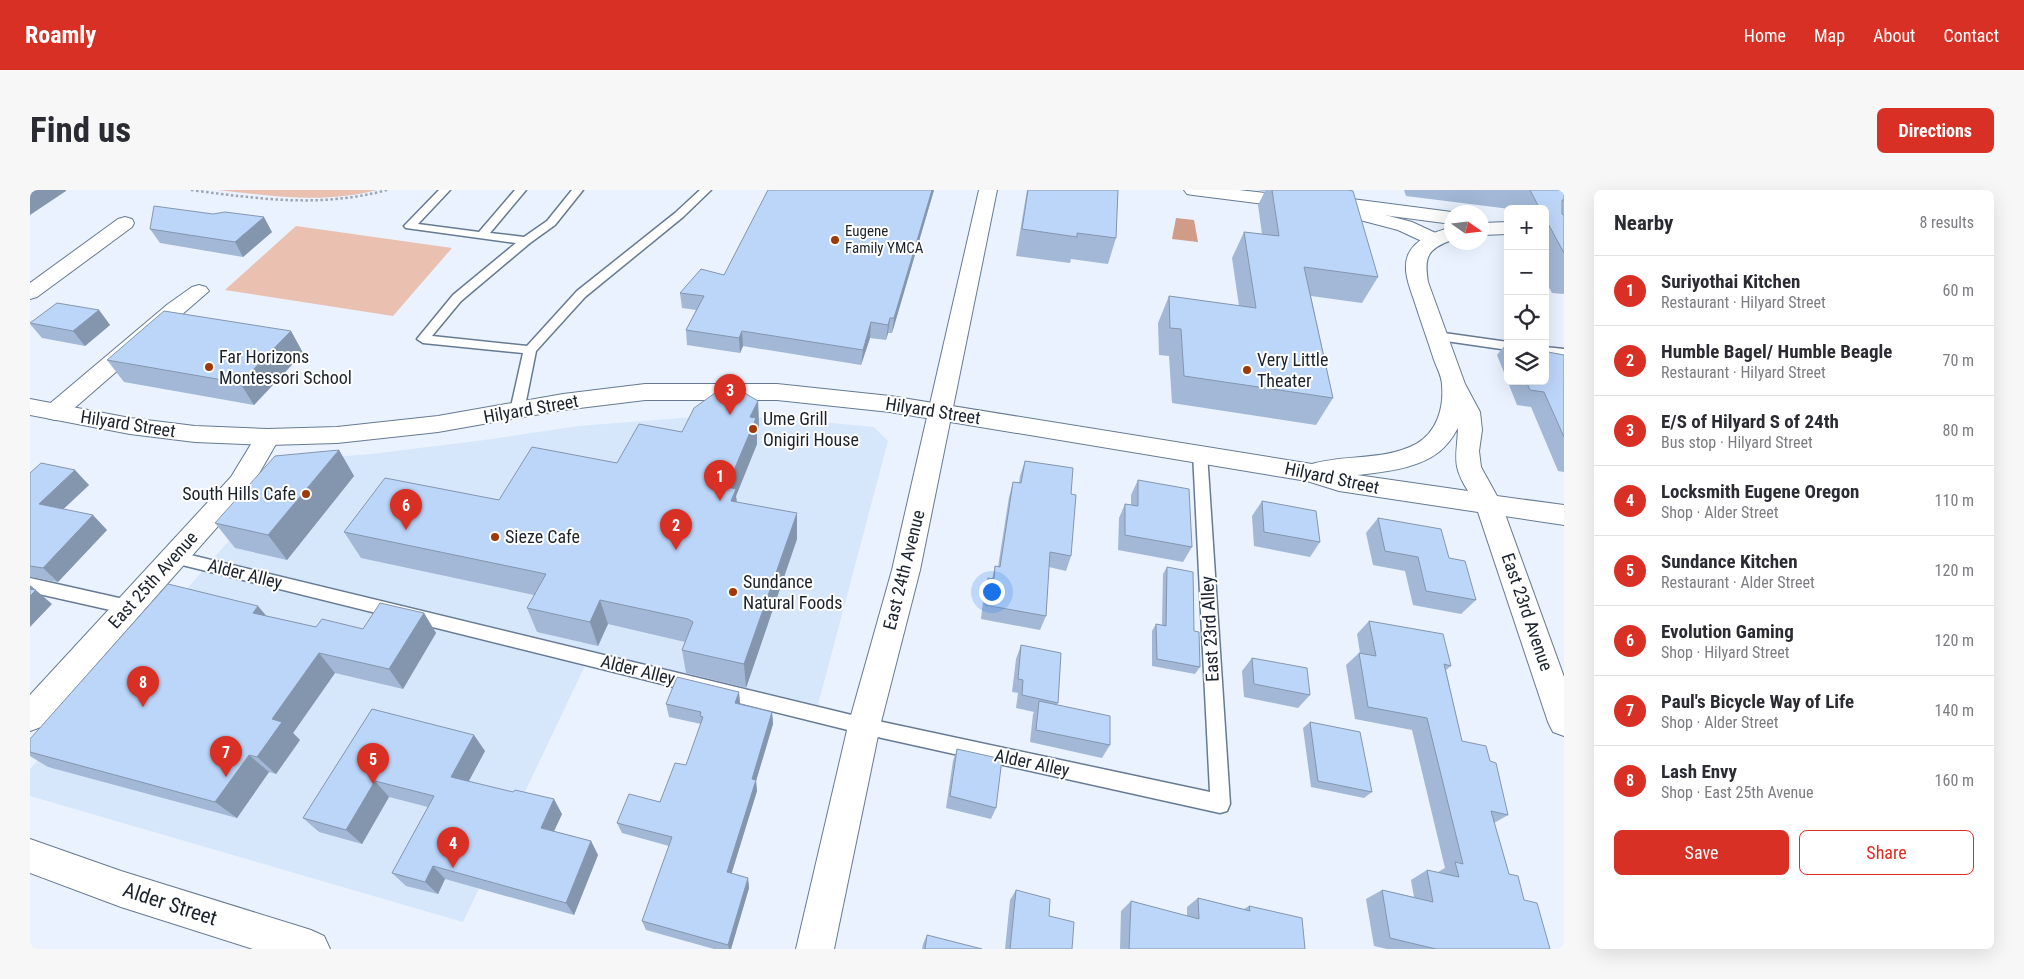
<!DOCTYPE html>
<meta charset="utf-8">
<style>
:root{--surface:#fff;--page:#f7f7f7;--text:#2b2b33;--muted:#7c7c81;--line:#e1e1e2;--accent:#d93025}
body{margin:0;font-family:"Roboto Condensed",sans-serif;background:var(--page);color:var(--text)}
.controls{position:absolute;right:15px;top:15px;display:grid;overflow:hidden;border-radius:8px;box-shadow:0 5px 20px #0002}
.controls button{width:45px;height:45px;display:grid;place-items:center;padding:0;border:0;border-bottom:1px solid var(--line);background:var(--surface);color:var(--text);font:25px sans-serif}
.compass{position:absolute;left:1414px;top:15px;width:45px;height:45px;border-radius:50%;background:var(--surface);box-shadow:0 5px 20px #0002;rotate:104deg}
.you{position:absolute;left:961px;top:401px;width:18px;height:18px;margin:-12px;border:4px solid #fff;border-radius:50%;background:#1a73e8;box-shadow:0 0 0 8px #1a73e833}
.badge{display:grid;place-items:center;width:32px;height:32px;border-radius:50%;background:var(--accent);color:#fff;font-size:16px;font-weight:700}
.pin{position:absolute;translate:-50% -41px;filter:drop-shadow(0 1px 2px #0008)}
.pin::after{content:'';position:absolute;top:26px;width:18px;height:15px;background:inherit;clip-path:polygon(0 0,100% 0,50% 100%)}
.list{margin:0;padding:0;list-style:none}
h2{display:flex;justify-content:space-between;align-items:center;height:65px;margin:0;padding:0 20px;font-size:21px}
h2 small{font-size:16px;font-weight:400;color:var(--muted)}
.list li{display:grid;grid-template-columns:32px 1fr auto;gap:15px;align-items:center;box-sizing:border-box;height:70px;padding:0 20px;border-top:1px solid var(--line)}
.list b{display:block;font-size:19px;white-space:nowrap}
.list p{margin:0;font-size:16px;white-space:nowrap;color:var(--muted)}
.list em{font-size:16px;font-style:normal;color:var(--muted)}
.actions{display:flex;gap:10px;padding:15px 20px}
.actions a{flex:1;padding:11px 0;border:1px solid var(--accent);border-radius:8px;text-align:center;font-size:18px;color:var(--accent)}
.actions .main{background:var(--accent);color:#fff}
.icon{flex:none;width:28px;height:28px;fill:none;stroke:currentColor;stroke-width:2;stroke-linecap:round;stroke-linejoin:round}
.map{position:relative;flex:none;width:1534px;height:759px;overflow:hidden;border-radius:8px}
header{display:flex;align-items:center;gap:30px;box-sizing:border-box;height:70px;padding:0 25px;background:var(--accent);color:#fff}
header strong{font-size:24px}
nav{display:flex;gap:28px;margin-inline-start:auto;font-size:18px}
.intro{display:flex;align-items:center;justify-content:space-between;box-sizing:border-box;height:120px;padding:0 30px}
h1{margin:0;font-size:35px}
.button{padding:12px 22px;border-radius:8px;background:var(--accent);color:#fff;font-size:18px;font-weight:700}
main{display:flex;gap:30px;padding:0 30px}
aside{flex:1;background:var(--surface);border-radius:8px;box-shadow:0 5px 20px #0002}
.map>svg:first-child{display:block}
.built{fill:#d6e7fc}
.green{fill:#eac0b1}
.water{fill:#d09b87}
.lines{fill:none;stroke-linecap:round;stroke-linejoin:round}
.service-casing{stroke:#667a94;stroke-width:3}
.minor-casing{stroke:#667a94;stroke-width:2}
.tertiary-casing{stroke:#667a94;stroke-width:2}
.primary-casing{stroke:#667a94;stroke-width:2}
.path{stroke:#9ea6b2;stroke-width:2.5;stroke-dasharray:2.5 2.5;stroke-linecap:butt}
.service{fill:#fff;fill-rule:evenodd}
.minor{fill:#fff;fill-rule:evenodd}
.tertiary{fill:#fff;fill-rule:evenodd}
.primary{fill:#fff;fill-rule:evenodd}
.wall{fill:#a2b8d6}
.shaded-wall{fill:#8496ae}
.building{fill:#bcd6f9;stroke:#8496ae}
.poi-dot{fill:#9e3a07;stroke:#fff;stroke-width:2}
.labels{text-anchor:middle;stroke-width:4;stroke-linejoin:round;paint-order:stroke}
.far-poi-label{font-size:15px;fill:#1a222d;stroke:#fff;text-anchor:start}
.poi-label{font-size:18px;fill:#1a222d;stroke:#fff;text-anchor:start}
.street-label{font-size:18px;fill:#1a222d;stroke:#fff}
.near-street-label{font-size:21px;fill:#1a222d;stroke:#fff}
</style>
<header>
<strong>Roamly</strong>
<nav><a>Home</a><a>Map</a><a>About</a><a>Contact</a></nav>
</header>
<div class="intro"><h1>Find us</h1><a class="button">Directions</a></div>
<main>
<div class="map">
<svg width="1534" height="759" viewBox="0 0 1534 759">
<rect width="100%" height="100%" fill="#e9f2fe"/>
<path class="built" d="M676,226L761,229L844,237L858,251L788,515L562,461L433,732L0,606V579L269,270L341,264L447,251L549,236Z"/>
<path class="green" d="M188,0H347C292,14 244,6 188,0Z
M266,36L422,58L363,126L195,100Z"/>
<path class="water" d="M1146,28L1164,30L1168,52L1142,49Z"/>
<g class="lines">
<g class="service-casing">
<path id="service" d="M409,0H420L388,34L449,42L485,0H496L460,43L494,47L517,31L542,0H553L525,35L500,53L431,111L402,146L497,156L547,101L645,23L670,0H681L653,27L555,107L506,161L494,221L492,224H482L480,221L493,163L393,153L387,149L423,105L486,53L376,38L374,36L376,34Z
M1407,142L1478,152V160L1402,149L1401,146L1402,143Z
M1515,157L1534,159V167L1515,165Z
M1170,258L1175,259L1177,263L1200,614L1197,621L1190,623L834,544L144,373L138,371L136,367L138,363L144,361L834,528L1180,602L1163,263L1165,259Z
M0,388L98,410L104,412L106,417L104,422L98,424L0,402Z"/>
</g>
<g class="minor-casing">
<path id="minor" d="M1298,10L1382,32L1410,45L1413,49L1410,53L1403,55L1396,53L1368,40L1292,20L1289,16L1292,12Z
M95,27L102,29L104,33L102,37L7,107L0,109V93L88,29Z
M169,95L176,97L179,101L33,228L25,230L17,228L13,222L17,216L138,114L162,97Z
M238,239L247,241L250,247L219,301L11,537L0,541V505L201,287L229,241Z
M1458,303L1467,306L1471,313L1534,487V546L1523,542L1518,532L1445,313L1449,306Z
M0,649L91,681L281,740L294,746L300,759H223L91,717L0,683Z"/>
</g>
<g class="tertiary-casing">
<path id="tertiary" d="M949,0H967L890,380L850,536L804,759H766L818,536L862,380Z
M1154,0H1209L1298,10L1322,9L1422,22V34L1322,21L1298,22L1163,5L1157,4Z"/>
</g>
<g class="primary-casing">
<path id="primary" d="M1478,32V44L1452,45V33Z
M1422,37V50C1397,59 1394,67 1398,92L1435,194L1450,222L1452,240L1449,261L1451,277L1467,306L1534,315V335L1309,301L1277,291L860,222L747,210H615L533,220L408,242L307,253L238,255L165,252L100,244L0,225V209L100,228L165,236L238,239L307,237L408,226L533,204L615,194H747L860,206L1282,274C1316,264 1354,271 1386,254C1407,242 1414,218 1412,195C1412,187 1407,178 1404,170C1398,151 1391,132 1385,113C1380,98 1372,80 1378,65C1386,48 1405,42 1422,37ZM1428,238C1427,267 1421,274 1438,301L1327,285C1355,282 1398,278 1417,254C1421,250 1425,243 1428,238Z"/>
</g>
<path class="path" d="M161,0C229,9 290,18 357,0"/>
<use href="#service" class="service"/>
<use href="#minor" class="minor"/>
<use href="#tertiary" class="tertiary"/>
<use href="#primary" class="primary"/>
</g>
<path class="wall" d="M738,0H904L862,143H858L856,150L840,148L831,175L713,156L710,163L657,155L656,140L666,120L652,118L650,103L694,85Z
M997,0H1088L1086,48L1078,74L1041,69L1040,73L986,66Z
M1226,0H1318L1348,87L1332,113L1281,106L1303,208L1286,235L1142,213L1139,166L1129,165L1128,133L1139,106L1209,116L1202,68L1214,42L1232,44L1228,15L1235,1Z
M1374,0H1534V104L1522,103L1515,90V19H1480L1376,6Z
M120,39L242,42L213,67L130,53Z
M69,120L80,135L55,156L12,148L0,134Z
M261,141L273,163L224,215L94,192L77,170Z
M1478,151V191H1515L1518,162L1534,165V282L1528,281L1501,217L1487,215L1467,165Z
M728,211L729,237L727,243V254L706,306L707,312L767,349L716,498L656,483L652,460L655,452L578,434L568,456L507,442L497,418L504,405L331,368L314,342L469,310L587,273L652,242Z
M309,260L324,286L257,370L205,358L185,333Z
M995,271L1041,304V366L1036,381L1019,377L1016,426L1010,440L951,429L954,402L958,388L962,389L965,376L968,377L979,307L983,292L989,293L990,286Z
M0,283L59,295L33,319L77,340L28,392L0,387Z
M1108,290L1162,357L1153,372L1088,360L1089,328L1095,314L1101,315V305Z
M1232,311L1290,352L1280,367L1224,356L1222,326Z
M1348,328L1419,368L1446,410L1431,424L1383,415L1375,381L1343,375L1336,343Z
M1137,377L1164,441L1170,477L1165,484L1122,476V441L1126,434L1132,435L1133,384Z
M394,423L406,443L373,499L305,483L263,543L270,550L246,584L239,582L207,628L18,577L0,566V549L236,426L286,437L333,439Z
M1339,431L1421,476L1416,480L1432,551L1460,571L1478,625L1464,633L1479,684L1494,710L1520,759H1357L1344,756L1336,709L1352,700L1384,707L1381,690L1397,680L1409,683L1408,682L1415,678L1382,540L1325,529L1316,475L1329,463H1330L1327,444Z
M991,455L1028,513L1027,515L1080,555L1072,568L1000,552L1003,524L1004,522L986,518L988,503L982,502L986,469Z
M1222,468L1280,505L1268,518L1214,507L1212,481Z
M709,502L710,514L742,522L743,534L726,591L727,601L701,683L718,688L719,698L701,759H684L616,740L612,731L639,656L592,643L587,633L630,612L656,575L671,534L639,527L636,514Z
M342,519L455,561L438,591L532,624L524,641L561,651L568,665L544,725L415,689L408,704L376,696L362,683L398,617L359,607L332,654L289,642L273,628Z
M1280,532L1342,602L1334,608L1281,597L1273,538Z
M927,559L966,618L961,629L916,618L923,571Z
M986,700L1019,726L1042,759H975L980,710Z
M1168,708L1214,719L1219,716L1275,759H1090L1091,721L1101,711L1157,726V717Z
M897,745L952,759H892L893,754Z"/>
<path class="shaded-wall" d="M0,0H36V1L0,25Z
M902,0H904L862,143L864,128Z
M234,27L242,42L213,67L205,52Z
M69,120L80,135L55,156L43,141Z
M860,128L858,143L856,150L858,135Z
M841,132L840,148L831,175L833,160Z
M261,141L273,163L224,215L210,193Z
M712,141L713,156L710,163L709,148Z
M728,211L729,237L727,243V254L706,306L708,324L701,317L697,297L720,227Z
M309,260L324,286L257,370L238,345Z
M45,280L59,295L24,328L9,314Z
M767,323V349L716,498L714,474Z
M63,325L77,340L28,392L13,378Z
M0,395L22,414L0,437Z
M570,410L578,434L568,456L560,432Z
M228,416L245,436L223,423Z
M394,423L406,443L373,499L359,479Z
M289,463L305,483L263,543L270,550L246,584L227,567L242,529Z
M709,502L710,515L705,513Z
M742,522L743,534L726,591L727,601L699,692L697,682L722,589Z
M444,545L455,561L433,602L421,587Z
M219,565L239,582L207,628L185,612Z
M345,591L359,607L332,654L316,640Z
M524,609L532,624L519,652L511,638Z
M561,651L568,665L544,725L536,713Z
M403,676L415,689L408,704L395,692Z
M718,688L719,698L701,759H699L698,755Z"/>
<path class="building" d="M738,0H902L864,128H860L858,135L841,132L833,160L712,141L709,148L656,140L674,106L650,103L671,79L694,85Z
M998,0H1088L1086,48L1047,43V47L992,39Z
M1242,0H1318L1323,1L1348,87L1274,77L1303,208L1154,186L1151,139L1140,138L1139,106L1226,118L1214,42L1249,46Z
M1500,0H1534V10H1532V24L1534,25V63L1515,28V19H1510Z
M124,16L183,24L195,22L234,27L205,52L120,39Z
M27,113L69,120L43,141L0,133Z
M134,121L261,141L210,193L77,170Z
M1515,156L1518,162L1534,165V247L1514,202L1500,200L1496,191H1515Z
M692,198L708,199L728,211L720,227L726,228L697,297L706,299L701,311L767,323L714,474L652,460L663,432L658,429L570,410L560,432L497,418L516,384L314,342L355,288L469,310L502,257L587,273L609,234L652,242L664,218Z
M309,260L238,345L185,333L245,266Z
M995,271L1043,278L1041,304L1046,305L1041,366L1020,362L1016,426L955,415L958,388L964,389L965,376L970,377L983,292L991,293Z
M11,273L45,280L9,314L63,325L13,378L0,376V283Z
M1108,290L1159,299L1162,357L1095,345V314L1108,316Z
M1232,311L1286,321L1290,352L1234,342Z
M1348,328L1411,339L1419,368L1435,371L1446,410L1396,401L1388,367L1355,361Z
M1137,377L1163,382L1164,441L1169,442L1170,477L1127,469L1126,434L1136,436Z
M138,394L228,416L223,423L286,437L292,429L333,439L350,413L394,423L359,479L289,463L242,529L252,532L227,567L219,565L185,612L0,562V549Z
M0,399L6,400L0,406Z
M1339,431L1413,444L1421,476L1414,474L1432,551L1456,556L1460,571L1466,573L1478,625L1461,621L1479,684L1488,686L1494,710L1507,713L1520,759H1406L1360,748L1352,700L1403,712L1397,680L1429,687L1425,672L1433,674L1397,528L1338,517L1329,463L1346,466Z
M991,455L1031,463L1028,513L992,505L993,490L988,489Z
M1222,468L1277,478L1280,505L1224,494Z
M647,487L709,502L705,513L742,522L722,589L726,590L697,682L718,688L698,755L612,731L642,647L587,633L599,604L630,612L645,573L656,575L673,527L670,526L671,522L636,514Z
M1009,511L1080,526V555L1006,540Z
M342,519L444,545L421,587L483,602L485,600L524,609L511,638L561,651L536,713L403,676L395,692L362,683L404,606L345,591L316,640L273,628Z
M1280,532L1330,542L1342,602L1288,591Z
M927,559L972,569L966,618L920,606Z
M986,700L1020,709L1019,726L1044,732L1042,759H980Z
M1168,708L1220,721L1219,716L1272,728L1275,759H1099L1101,711L1169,729Z
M897,745L952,759H895Z"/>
<g class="poi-dot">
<circle cx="805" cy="50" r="5"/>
<circle cx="179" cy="177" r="5"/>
<circle cx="1217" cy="180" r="5"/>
<circle cx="723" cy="239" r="5"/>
<circle cx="276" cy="304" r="5"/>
<circle cx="465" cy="347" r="5"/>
<circle cx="703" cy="402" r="5"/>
</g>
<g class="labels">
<g class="far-poi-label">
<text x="815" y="46">Eugene<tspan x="815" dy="17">Family YMCA</tspan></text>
</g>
<g class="poi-label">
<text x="189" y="173">Far Horizons<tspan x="189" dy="21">Montessori School</tspan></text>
<text x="1227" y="176">Very Little<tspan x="1227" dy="21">Theater</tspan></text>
<text x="733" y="235">Ume Grill<tspan x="733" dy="21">Onigiri House</tspan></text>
<text x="266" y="310" text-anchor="end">South Hills Cafe</text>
<text x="475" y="353">Sieze Cafe</text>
<text x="713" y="398">Sundance<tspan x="713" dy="21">Natural Foods</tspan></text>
</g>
<g class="street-label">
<text transform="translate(501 219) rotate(-10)" y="6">Hilyard Street</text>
<text transform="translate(903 221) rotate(9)" y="6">Hilyard Street</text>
<text transform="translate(98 234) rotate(9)" y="6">Hilyard Street</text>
<text transform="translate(1302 288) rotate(12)" y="6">Hilyard Street</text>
<text transform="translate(874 380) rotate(-76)" y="6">East 24th Avenue</text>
<text transform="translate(215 384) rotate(14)" y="6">Alder Alley</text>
<text transform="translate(123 390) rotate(-48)" y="6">East 25th Avenue</text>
<text transform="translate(1497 422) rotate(71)" y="6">East 23rd Avenue</text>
<text transform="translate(1180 439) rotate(-93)" y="6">East 23rd Alley</text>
<text transform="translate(608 480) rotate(14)" y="6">Alder Alley</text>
<text transform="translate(1002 573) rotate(12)" y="6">Alder Alley</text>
</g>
<g class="near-street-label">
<text transform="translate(140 714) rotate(18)" y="7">Alder Street</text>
</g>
</g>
</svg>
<div class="controls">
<button>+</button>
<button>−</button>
<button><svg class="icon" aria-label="locate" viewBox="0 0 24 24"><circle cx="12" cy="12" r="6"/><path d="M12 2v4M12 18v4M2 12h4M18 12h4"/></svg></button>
<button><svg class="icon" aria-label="layers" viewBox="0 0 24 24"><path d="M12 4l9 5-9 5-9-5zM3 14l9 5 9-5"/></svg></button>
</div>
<svg class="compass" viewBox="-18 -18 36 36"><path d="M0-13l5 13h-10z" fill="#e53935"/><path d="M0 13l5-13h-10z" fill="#7c7c81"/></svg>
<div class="you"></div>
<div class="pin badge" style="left:690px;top:311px">1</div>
<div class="pin badge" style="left:646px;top:360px">2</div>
<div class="pin badge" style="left:700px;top:225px">3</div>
<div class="pin badge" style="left:423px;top:678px">4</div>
<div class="pin badge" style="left:343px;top:594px">5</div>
<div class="pin badge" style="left:376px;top:340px">6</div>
<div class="pin badge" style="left:196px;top:587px">7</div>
<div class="pin badge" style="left:113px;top:517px">8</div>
</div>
<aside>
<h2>Nearby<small>8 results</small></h2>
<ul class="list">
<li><span class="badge">1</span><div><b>Suriyothai Kitchen</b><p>Restaurant · Hilyard Street</p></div><em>60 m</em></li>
<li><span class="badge">2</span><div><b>Humble Bagel/ Humble Beagle</b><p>Restaurant · Hilyard Street</p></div><em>70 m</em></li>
<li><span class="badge">3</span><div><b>E/S of Hilyard S of 24th</b><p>Bus stop · Hilyard Street</p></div><em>80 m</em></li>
<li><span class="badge">4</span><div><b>Locksmith Eugene Oregon</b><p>Shop · Alder Street</p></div><em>110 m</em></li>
<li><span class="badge">5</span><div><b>Sundance Kitchen</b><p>Restaurant · Alder Street</p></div><em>120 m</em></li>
<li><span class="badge">6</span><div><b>Evolution Gaming</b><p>Shop · Hilyard Street</p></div><em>120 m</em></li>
<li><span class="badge">7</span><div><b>Paul's Bicycle Way of Life</b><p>Shop · Alder Street</p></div><em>140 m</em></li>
<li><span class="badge">8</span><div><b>Lash Envy</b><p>Shop · East 25th Avenue</p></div><em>160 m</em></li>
</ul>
<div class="actions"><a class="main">Save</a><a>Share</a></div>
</aside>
</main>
